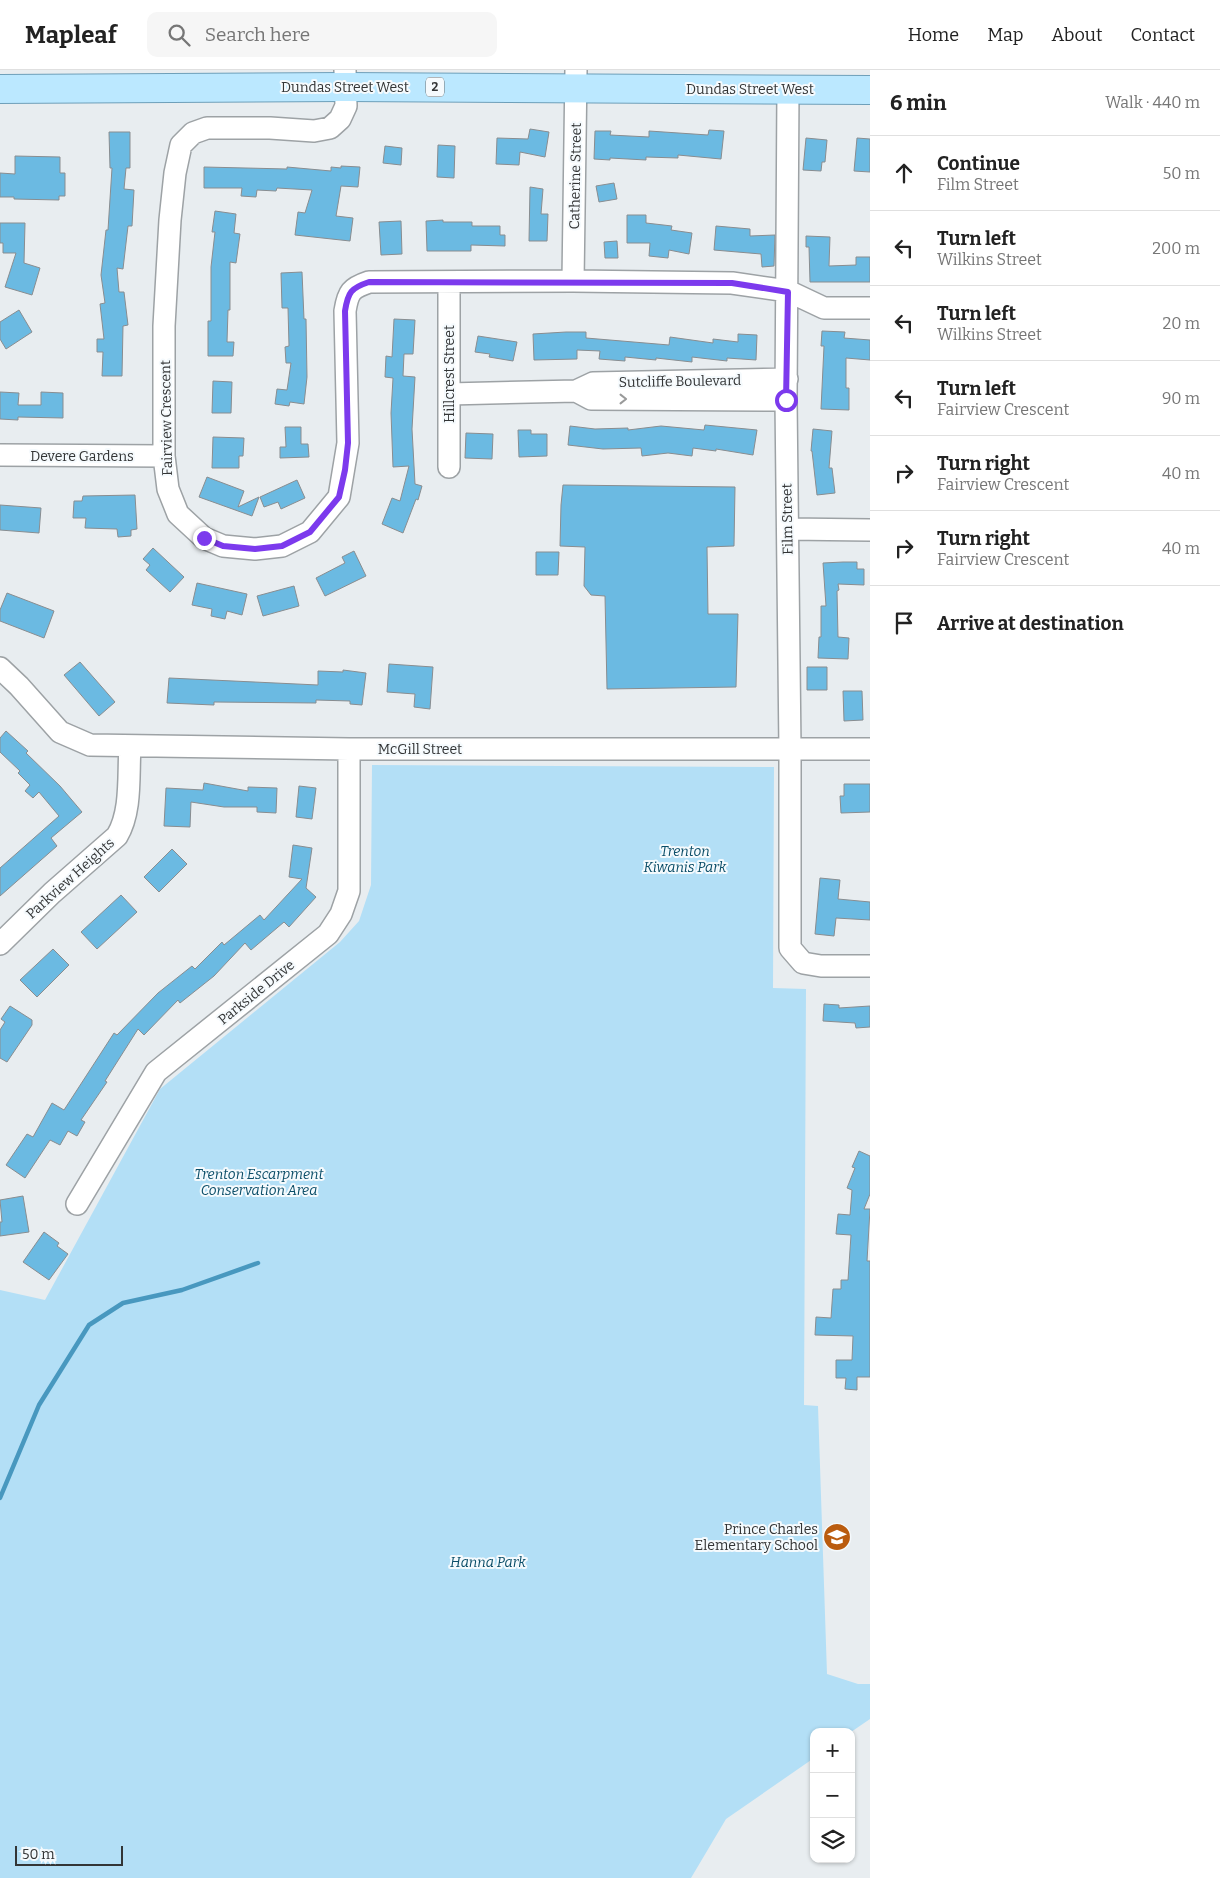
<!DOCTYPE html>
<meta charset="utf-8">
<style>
:root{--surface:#fff;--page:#f6f6f6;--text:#222;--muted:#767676;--line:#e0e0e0}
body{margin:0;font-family:Bitter,serif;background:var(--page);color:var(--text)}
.controls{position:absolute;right:15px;bottom:15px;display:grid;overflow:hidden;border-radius:10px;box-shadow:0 1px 4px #0004}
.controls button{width:45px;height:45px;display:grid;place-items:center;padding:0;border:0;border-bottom:1px solid var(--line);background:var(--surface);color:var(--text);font:25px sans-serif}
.scale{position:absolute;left:15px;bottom:12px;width:108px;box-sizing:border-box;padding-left:5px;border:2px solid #333536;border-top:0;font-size:14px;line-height:18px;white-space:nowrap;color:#333536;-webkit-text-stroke:4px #f5fafd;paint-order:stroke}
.stop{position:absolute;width:15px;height:15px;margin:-11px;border:4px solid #7c3aed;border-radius:50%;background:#fff}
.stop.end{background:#7c3aed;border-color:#fff;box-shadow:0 1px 5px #0008}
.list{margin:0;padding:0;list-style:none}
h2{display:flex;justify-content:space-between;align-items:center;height:65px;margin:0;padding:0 20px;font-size:21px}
h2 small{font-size:16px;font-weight:400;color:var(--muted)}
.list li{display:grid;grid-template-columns:32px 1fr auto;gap:15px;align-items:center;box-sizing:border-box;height:75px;padding:0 20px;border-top:1px solid var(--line)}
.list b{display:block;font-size:19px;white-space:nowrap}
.list p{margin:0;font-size:16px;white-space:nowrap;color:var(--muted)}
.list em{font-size:16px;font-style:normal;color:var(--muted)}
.icon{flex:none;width:28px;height:28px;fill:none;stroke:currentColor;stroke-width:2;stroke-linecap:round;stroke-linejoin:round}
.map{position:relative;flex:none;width:870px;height:1808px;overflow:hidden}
header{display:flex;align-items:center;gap:30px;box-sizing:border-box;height:70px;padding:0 25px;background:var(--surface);border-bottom:1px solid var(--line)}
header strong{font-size:24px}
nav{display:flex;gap:28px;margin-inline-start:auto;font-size:18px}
.search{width:350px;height:45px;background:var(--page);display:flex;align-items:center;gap:12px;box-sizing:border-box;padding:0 18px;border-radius:10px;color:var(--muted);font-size:19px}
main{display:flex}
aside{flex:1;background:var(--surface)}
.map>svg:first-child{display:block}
.green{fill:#b3dff6}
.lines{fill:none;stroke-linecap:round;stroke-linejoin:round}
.stream{stroke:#4898bf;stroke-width:4.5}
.building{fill:#6bbae2;stroke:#898d90}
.minor-casing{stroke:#9da2a5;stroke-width:24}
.major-casing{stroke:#6e9fb9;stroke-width:30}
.minor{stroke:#fff;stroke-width:21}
.major{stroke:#bbe8ff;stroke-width:28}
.oneway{stroke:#999a9a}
.route{stroke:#7c3aed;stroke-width:6}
.labels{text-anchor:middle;stroke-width:4;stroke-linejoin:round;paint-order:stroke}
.shield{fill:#f5fafd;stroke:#6d7072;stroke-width:1}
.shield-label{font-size:12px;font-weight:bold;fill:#333536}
.street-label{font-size:14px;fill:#333536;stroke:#f5fafd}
.park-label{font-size:14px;font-style:italic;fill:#0a4d68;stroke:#f5fafd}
.poi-label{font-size:14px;fill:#333536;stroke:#f5fafd;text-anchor:end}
</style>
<header>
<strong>Mapleaf</strong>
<div class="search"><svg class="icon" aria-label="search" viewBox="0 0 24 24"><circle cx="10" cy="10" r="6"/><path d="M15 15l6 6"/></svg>Search here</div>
<nav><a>Home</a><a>Map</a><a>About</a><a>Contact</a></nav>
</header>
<main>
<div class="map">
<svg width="870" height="1808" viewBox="0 0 870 1808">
<rect width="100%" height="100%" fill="#e8edf0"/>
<path class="green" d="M372,695L774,697L773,918L806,919L804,1335L818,1336L827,1604L858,1614H870V1649L851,1662H814V1688L726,1749L691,1808H0V1220L45,1230L160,1019L340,872L359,851L371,815Z"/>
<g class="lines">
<path class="stream" d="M0,1428L39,1335L89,1255L123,1233L182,1220L258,1193"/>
</g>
<path class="building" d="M530,59L549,62L545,87L520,82L519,95L496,94L497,68L528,69Z
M709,60L724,61L721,89L678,85V88L646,87V90L610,88V90L594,89L595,61H611L610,65L649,67V61L708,65Z
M109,62H130V98H126L124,119L134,120L132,156H128L123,199L117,198L119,222H124L128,255L123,256L122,306H102L103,282H97V269H104L100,234L105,233L101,205L106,160H108L112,98H110Z
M806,68L827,70L825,92H822L821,101L803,100Z
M857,68L870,69V102L854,101Z
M438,75L455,76L454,108L437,107Z
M385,76L402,78L401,95L383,93Z
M15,86L60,87V103H65V126H59V130L14,129V127H0V103L15,104Z
M341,96L360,97L358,117L341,116L336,146L353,148L350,171L295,165L298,142L305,143L312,120L277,118L276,121L257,120L256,127L241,126L242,118H204V97L287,99V97L331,101V97L341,98Z
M614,113L617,129L599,132L596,116Z
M530,117L543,119L541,144H548L547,171H529Z
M215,141L236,144L234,163L240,164L236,193L230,192V240H228L227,272H234L233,286H208V251H211V197L215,162H212Z
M627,145H646V153L672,156L671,160L692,163L689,184L669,180L668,188L649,186L650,173H627Z
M443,150V152H472V156H500V165H505V176L471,175V181H427L426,151Z
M401,151L402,184L381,185L379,152Z
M0,153H25L24,193L40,198L32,225L5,217L16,183H3V173H0Z
M716,156L750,159V166L775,165L774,196L762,197L761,184L714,180Z
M806,166L830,167L829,196L856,195V187H870V212H810L809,177H806Z
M617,171L618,188H605L604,172Z
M302,202L304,249H306L307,307L304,334L290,332L289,336L275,334L277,319L287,320L291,293H286L285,277L289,276L288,238H282L281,203Z
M19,240L32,262L6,279L0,269V252Z
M394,249L415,250L413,284H404L403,306L415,307L412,359L415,414L422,416L418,430L416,429L403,463L382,454L392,428L400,431L409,396L393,397L391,343L393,308L385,307L386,286L392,287Z
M822,261L845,262L844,268L870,270V290L846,288V318H849V340L821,339L824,276H821Z
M566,262H586V268L669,275L670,267L713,273V269L738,272V264L757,265L756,290L727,288V291L692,287V292L656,288V290L625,287V291L599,289L600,281L577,280V289L534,290L533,264Z
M478,266L517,272L513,291L489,287L490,284L475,282Z
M213,311L232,312L231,343H212Z
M0,322L19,323L18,335H41V322L63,323V348L18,347V350L0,349Z
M705,355L757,360L753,385L716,379V381L693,378L692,386L668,383L642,386L641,378L603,379L568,375L570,356L595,359L628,358V360L661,356L704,360Z
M285,357H301V374H308L309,387L280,388V377H286Z
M813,359L832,361L829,398H832L835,423L817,425L812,381H811Z
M518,360H531V364H547V386L519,387Z
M466,363L493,364L492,389L465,388Z
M213,367L244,368L243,386H239V398H212Z
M207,407L244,421L238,437L259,427L252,446L199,427Z
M297,410L305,428L281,439L278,432L264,437L260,427Z
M563,415L735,417L734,476L707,477L708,544H738L736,617L607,619L605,526L591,525L584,516L585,477L560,476L561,435Z
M135,425L137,459L131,460V466L118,467L117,459L85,458L86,448H73L74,431H82L83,426Z
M0,435L41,438L39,463L0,460Z
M153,478L184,507L170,522L146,500L150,495L143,489Z
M354,481L366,506L325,526L316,508L345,493L342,487Z
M536,482H559L558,505H536Z
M843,492H857V499H864V515L838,514L839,520L837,521L838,567L849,568L848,589L818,588L819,567H821V536H826L823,493Z
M197,513L247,524L242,545L227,541L225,549L211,546L212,539L192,535Z
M294,516L299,536L263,546L257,526Z
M7,523L54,541L44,568L0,551V540Z
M80,592L115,632L99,646L64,605Z
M389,594L433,597L430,639L414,637L415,624L387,622Z
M807,597H827V620H807Z
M343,600L366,603L362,635L350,634V631L316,630V633L214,632V635L167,633L169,608L318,615V601L343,602Z
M843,621H862L863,650L844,651Z
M6,661L28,681L26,683L60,716L82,742L51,768L57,776L0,826V798L59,746L39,722L33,728L25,721L30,715L18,703L20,701L0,682V668Z
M204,713L248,721V717L277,718L276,743L257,742V737H224L191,732L190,757L164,756L166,718L203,720Z
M844,714H870V742L841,743L840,726H844Z
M299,716L316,718L312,749L296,747Z
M293,775L312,778L306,818L316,827L289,857L284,852L251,880L245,873L214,906L180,933L178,930L144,965L138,959L105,1011L107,1012L81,1050L85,1052L77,1066L68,1061L60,1075L50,1070L25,1108L6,1095L27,1064L33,1067L52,1033L64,1040L114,963L117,965L158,923L192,896L195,899L222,872L224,875L260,845L264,850L302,809L289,807Z
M172,779L187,794L159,822L144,807Z
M820,808L840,810L838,829L870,832V850L836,848L834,866L815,864Z
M121,825L137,842L97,879L81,862Z
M53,879L69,895L37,927L20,910Z
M824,934L839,935V938L870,936V957L856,958L855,953L823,951Z
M10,936L32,950V955L7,992L0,988V960L5,952L1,949Z
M859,1081L870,1086V1124L864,1139H870L867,1191H870V1307H857V1320L845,1319L846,1308H836V1290H852L853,1266L815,1265L816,1247L831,1248L833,1219H841V1210H848L851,1165L836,1164L838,1144L850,1145L852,1120L847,1118L855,1098L852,1097Z
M23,1126L29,1162L0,1166V1152H2L0,1130Z
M44,1162L59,1173L57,1176L68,1184L49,1210L23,1192Z"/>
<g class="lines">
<g class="minor-casing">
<path id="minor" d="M345,0L346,36L340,49L330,58L314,61L270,58H207L193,63L181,75L175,103L170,150L164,256V386L168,419L178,444L204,468L223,476L255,479L282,476L310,462L339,427L348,373L345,241C348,222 351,218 369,212L573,211L732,213L788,221L824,238H870
M788,19L786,330L790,680V878L803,893L821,896H870
M573,211L576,0
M576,321L591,329L786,330
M449,324L576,321L593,313L787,309
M0,385L164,386
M449,397V212
M788,459L870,460
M0,598L19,616L60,662L90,675L349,679H870
M0,874L52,823L117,766C132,741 128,705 130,676
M77,1134L156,1002L328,864L341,844L349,821V679"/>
</g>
<g class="major-casing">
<path id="major" d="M0,19L345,17L870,20"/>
</g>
<use href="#minor" class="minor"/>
<use href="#major" class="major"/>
</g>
<defs><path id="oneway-chevron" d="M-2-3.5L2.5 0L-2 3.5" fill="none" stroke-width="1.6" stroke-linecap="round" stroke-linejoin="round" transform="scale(1.25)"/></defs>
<use class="oneway" href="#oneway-chevron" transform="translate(623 329)"/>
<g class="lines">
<path class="route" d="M204,468L223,476L255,479L282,476L310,462L339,427L345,400L348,373L345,241C348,222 351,218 369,212L732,213L788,222L786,330"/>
</g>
<defs>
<g id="school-disc" transform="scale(1.4375)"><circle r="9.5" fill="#ba5c0f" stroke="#f5fafd"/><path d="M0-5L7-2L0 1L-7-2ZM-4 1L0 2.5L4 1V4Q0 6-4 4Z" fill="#fff"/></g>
</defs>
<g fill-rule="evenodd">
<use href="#school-disc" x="837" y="1467"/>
</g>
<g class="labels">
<rect class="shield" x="426" y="7.5" width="18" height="19" rx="4"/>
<g class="shield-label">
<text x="435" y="21">2</text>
</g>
<g class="street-label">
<text x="345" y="22">Dundas Street West</text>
<text x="750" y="24">Dundas Street West</text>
<text transform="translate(575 106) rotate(-89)" y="5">Catherine Street</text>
<text transform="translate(449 304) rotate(-90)" y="5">Hillcrest Street</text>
<text transform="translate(680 311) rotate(-1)" y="5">Sutcliffe Boulevard</text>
<text transform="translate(166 348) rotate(-91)" y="5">Fairview Crescent</text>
<text x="82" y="391">Devere Gardens</text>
<text transform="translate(787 449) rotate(-91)" y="5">Film Street</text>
<text x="420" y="684">McGill Street</text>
<text transform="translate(70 808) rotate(-42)" y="5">Parkview Heights</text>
<text transform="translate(256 922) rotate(-39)" y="5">Parkside Drive</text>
</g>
<g class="park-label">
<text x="685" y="786">Trenton<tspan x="685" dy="16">Kiwanis Park</tspan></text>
<text x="259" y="1109">Trenton Escarpment<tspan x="259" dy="16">Conservation Area</tspan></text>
<text x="488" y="1497">Hanna Park</text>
</g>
<g class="poi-label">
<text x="818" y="1464">Prince Charles<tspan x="818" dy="16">Elementary School</tspan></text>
</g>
</g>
</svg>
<div class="controls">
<button>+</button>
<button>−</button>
<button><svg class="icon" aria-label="layers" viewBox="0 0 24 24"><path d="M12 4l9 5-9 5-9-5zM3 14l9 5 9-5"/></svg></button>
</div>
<div class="scale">50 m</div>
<div class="stop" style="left:786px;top:330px"></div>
<div class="stop end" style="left:204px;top:468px"></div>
</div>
<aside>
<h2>6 min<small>Walk · 440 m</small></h2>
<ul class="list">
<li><svg class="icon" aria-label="ahead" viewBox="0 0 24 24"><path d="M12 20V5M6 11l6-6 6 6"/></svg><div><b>Continue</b><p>Film Street</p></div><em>50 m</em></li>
<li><svg class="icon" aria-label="left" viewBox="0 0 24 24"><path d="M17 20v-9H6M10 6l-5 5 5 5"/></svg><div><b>Turn left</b><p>Wilkins Street</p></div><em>200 m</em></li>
<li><svg class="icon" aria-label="left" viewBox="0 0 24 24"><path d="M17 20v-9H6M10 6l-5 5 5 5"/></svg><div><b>Turn left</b><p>Wilkins Street</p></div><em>20 m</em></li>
<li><svg class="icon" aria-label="left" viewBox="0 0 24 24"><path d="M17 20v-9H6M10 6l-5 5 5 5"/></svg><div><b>Turn left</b><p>Fairview Crescent</p></div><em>90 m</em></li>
<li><svg class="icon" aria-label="right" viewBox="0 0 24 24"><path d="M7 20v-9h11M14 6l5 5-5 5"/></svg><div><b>Turn right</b><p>Fairview Crescent</p></div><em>40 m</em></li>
<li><svg class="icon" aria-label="right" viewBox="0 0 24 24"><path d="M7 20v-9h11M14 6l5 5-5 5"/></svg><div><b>Turn right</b><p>Fairview Crescent</p></div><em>40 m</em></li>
<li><svg class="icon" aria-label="arrive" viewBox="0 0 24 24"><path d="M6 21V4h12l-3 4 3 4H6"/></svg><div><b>Arrive at destination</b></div></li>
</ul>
</aside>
</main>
